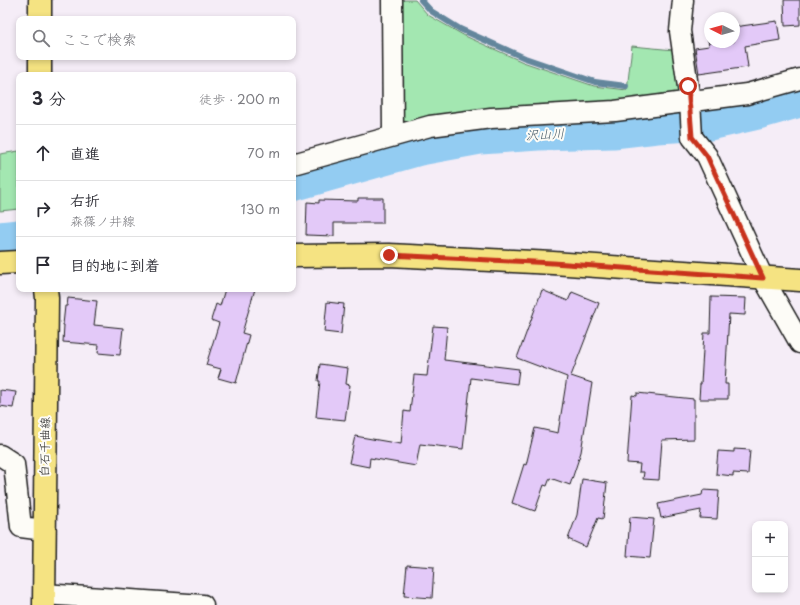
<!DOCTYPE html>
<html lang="ja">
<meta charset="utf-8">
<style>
:root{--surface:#fff;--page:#f7f7f7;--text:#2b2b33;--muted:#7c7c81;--line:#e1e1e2}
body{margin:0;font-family:"Playpen Sans","Klee One",sans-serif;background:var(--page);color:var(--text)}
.controls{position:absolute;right:12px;bottom:12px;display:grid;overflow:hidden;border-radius:8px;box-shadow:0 2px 6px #0003}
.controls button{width:36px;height:36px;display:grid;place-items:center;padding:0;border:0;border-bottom:1px solid var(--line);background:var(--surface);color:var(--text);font:20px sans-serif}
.compass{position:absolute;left:704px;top:12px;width:36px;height:36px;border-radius:50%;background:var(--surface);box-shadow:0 2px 6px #0003;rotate:275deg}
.stop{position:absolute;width:12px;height:12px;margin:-9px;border:3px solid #c8321e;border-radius:50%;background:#fff}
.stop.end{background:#c8321e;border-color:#fff;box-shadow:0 1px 4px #0008}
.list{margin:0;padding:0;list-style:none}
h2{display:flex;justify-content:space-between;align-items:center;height:52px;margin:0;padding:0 16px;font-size:17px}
h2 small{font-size:13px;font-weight:400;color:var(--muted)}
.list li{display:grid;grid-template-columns:26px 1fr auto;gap:12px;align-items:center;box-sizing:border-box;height:56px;padding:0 16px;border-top:1px solid var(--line)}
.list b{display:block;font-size:15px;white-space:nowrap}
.list p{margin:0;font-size:13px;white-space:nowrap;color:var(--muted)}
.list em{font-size:13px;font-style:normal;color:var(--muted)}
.icon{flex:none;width:22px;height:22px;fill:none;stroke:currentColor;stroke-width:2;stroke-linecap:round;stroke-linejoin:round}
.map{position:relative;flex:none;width:800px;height:605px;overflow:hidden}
.search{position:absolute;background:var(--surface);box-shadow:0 2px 6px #0003;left:16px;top:16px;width:280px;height:44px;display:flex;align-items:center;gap:10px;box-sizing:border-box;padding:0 14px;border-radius:8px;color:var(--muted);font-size:15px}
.panel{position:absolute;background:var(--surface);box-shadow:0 2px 6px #0003;left:16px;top:72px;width:280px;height:220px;border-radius:8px}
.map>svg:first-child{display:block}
.green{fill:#a3e7b1;stroke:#608266}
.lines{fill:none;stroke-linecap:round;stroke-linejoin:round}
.stream{stroke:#63869c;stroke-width:6}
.river{stroke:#93ccf2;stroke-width:35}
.building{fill:#e3c9f8;stroke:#1c1c1c}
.minor-casing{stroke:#1c1c1c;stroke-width:23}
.major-casing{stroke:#1c1c1c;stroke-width:25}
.minor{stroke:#fdfcf7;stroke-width:20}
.major{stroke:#f5e382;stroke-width:22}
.route{stroke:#c8321e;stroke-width:5}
.labels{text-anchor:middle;stroke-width:4;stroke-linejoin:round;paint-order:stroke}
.street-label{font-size:12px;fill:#1c1c1c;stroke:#fdfcf7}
.water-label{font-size:13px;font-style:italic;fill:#465a67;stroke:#fdfcf7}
</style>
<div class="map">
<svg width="800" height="605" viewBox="0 0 800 605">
<rect width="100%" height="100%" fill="#f5edf7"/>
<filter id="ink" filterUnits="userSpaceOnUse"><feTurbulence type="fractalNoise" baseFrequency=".025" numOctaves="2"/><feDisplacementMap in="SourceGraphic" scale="8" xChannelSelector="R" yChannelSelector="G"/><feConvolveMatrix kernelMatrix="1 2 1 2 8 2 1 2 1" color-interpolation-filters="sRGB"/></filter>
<g filter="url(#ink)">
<path class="green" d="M400,0H415L428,15L465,36L523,62L594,86L627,90L632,46L674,50L679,93L676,96L408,124L402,120Z
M19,151V209L0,211V154Z"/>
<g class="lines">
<path class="stream" d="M421,0L431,11L460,29L525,58L595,82L626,86"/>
<path class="river" d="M293,184L420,148L480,137L538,133L613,131L657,126L710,123L758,112L800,100
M0,239L19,237"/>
</g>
<path class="building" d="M784,0H800V25L785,26Z
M777,21L780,40L745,46L748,67L699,74L695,48L709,46L707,34H710V42H734V27Z
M358,198H383V223H334V236L306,235L307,202L319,203V200L358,201Z
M225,289H255L242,333L249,335L236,383L218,378L221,369L206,365L219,323L211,320L216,304L220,306Z
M542,290L568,301L572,292L599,303L571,376L592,383L581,452L570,485L550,478L547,486L544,485L535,511L512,503L524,464L526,465L535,428L558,433L567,377L517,358Z
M711,297L746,298L745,315L729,314L725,384H728V399H699L700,384H701L704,333H710Z
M68,298L97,301L94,325L123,328L120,355L98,353L99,345L63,342L64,325H63L65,306H67Z
M327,302L344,304L341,334L324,332Z
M433,326L447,327L444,360L519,369L517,384L471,378L463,449L420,444L416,466L370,458L369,467L349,463L355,436L401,444L404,411L410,412L414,375L427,376Z
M320,364L348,368L346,384L350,385L345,420L316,417L320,381H318Z
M0,390L16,392L13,408L0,406Z
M637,393L694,399V439L662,440L659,480L643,479L644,472H639L640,464L627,463L632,395L637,396Z
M734,449L750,450L748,474L733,473V476L716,474L718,451L734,452Z
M582,479L607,483L603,519L598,518L586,547L568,539L577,515Z
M703,490L719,491L717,519L700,518L701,510L661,518L658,504L702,495Z
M630,517L654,519L650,558L627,556Z
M407,565L434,567L432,598L404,596Z"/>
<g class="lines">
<g class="minor-casing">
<path id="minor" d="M392,0L393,136
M683,0L680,31L690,101L692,137L707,156L763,278L800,343
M293,164L430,126L491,118L615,111L747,94L800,79
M0,455L14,464L21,527L44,530
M44,594L203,605"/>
</g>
<g class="major-casing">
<path id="major" d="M40,19V0
M40,75V57
M293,256L389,255L553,263L800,280
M0,263L19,262
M44,605L47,298L46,289"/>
</g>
<use href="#minor" class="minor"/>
<use href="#major" class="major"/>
</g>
</g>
<g class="lines" filter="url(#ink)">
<path class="route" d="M389,255L553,263L763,278L707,156L692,137L688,86"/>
</g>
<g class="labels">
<g class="street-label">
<text transform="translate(45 447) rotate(-89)" y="4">白石千曲線</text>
</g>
<g class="water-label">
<text transform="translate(545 134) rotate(-3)" y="5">沢山川</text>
</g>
</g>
</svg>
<div class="controls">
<button>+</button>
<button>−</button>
</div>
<svg class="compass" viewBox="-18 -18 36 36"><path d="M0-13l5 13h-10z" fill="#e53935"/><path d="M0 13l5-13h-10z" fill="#7c7c81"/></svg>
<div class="stop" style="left:688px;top:86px"></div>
<div class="stop end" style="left:389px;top:255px"></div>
<div class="search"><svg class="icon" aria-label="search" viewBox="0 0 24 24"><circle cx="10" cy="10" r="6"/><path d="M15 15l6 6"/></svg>ここで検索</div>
<section class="panel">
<h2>3 分<small>徒歩 · 200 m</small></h2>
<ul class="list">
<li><svg class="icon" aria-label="ahead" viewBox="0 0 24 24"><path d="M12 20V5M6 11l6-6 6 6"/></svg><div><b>直進</b></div><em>70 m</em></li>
<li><svg class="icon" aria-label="right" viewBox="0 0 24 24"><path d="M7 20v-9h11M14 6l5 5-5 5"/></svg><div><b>右折</b><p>森篠ノ井線</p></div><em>130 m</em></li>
<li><svg class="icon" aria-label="arrive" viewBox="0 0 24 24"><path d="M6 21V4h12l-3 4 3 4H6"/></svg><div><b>目的地に到着</b></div></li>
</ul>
</section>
</div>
